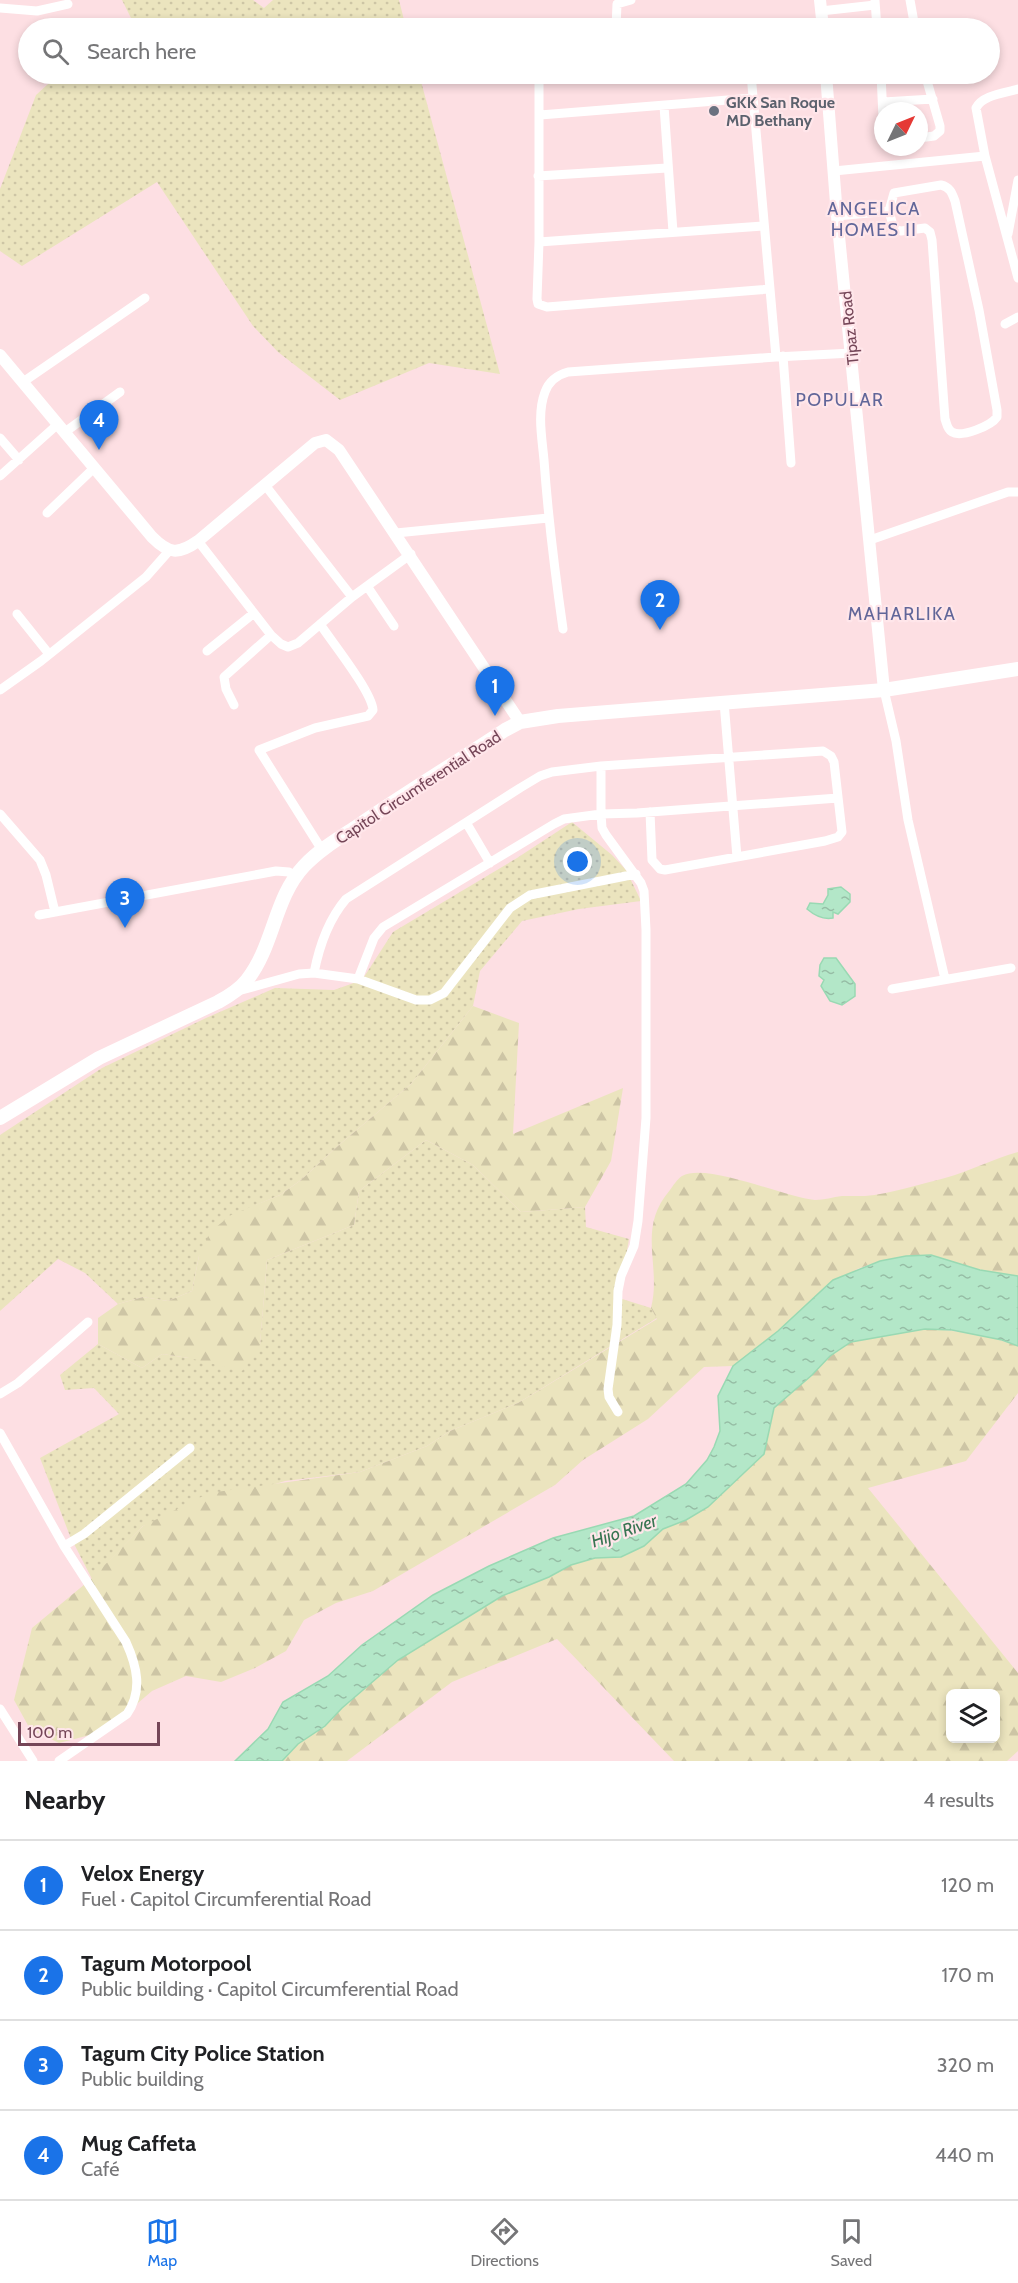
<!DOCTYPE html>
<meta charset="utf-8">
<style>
:root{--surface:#fff;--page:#f6f6f6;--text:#202124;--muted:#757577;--line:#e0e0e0;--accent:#1a73e8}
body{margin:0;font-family:Cabin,sans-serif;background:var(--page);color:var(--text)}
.controls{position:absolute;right:18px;bottom:18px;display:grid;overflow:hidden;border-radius:9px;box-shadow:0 3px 9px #0003}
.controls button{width:54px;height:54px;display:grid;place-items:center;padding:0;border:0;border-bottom:2px solid var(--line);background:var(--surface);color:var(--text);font:30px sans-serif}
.compass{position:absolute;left:874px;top:102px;width:54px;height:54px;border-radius:50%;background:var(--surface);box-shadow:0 3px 9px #0003;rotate:47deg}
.scale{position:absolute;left:18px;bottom:15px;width:142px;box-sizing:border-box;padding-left:6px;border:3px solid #754658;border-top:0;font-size:16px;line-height:21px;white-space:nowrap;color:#754658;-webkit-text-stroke:4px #ffe6ea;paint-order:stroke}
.you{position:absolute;left:578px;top:862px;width:21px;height:21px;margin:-15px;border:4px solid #fff;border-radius:50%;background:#1a73e8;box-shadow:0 0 0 9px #1a73e833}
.badge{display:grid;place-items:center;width:39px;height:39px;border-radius:50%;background:var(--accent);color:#fff;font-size:20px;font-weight:700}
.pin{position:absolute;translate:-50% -50px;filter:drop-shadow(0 2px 3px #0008)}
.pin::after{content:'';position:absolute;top:32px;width:21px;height:18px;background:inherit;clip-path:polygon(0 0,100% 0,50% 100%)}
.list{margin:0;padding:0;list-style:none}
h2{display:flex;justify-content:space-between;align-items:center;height:78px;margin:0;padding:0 24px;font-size:26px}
h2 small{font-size:20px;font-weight:400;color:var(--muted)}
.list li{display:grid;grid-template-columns:39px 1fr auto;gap:18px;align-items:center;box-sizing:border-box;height:90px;padding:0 24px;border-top:2px solid var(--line)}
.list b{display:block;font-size:22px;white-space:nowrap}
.list p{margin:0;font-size:20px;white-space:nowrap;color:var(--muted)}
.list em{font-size:20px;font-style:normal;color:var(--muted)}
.icon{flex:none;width:33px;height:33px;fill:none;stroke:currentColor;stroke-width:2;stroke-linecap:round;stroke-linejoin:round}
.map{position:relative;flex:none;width:1018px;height:1761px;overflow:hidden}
.search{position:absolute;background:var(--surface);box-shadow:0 3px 9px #0003;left:18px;right:18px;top:18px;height:66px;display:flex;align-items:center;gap:15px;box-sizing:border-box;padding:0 21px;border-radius:33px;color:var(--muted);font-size:22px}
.sheet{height:438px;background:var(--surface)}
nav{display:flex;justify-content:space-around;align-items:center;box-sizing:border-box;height:84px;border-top:2px solid var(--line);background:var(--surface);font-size:16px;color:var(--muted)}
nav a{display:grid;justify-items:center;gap:3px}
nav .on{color:var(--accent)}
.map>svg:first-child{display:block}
.grass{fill:url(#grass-dots)}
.forest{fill:url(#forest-firs);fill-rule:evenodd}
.water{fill:url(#water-ripples);stroke:#99d9b3;stroke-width:1.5}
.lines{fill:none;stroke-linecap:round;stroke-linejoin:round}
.minor{stroke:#fff;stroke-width:9}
.tertiary{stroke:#fff;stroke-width:12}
.secondary{stroke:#fff;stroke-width:14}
.worship-dot{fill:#6b7280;stroke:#ffe6ea;stroke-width:2}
.labels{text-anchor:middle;stroke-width:4.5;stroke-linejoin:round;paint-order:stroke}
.worship-label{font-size:16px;font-weight:bold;fill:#5b616d;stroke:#ffe6ea;text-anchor:start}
.street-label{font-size:16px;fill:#754658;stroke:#ffe6ea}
.neighbourhood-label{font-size:18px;letter-spacing:1.5px;fill:#616699;stroke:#ffe6ea}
.water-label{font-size:18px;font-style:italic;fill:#377451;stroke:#ffe6ea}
</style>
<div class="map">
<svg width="1018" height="1761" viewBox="0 0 1018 1761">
<defs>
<pattern id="grass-dots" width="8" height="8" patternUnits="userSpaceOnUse" patternTransform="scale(1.5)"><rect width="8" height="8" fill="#ebe4be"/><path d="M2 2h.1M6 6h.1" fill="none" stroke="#cdc5a5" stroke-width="1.8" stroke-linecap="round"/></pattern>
<pattern id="forest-firs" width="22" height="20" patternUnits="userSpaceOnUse" patternTransform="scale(1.5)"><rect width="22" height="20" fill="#ebe4be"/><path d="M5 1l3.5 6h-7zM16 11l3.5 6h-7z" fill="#cdc5a5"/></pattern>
<pattern id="water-ripples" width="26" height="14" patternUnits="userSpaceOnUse" patternTransform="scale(1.5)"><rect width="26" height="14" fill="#b3e7c8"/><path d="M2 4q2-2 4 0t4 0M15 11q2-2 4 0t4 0" fill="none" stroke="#96bda5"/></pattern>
</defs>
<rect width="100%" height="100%" fill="#fddfe3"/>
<path class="grass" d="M122,0H253L264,8L273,0H399L406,28H136Z
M59,74L105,79L118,74H419L500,374L429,363L340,400L278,352L253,326L157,182L22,266L0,251V189L36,95Z
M572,822L612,855L626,870L641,901L579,909L522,921L480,971L473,1006L411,1084L339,1145L301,1180L280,1195L256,1205L199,1256L192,1291L168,1301L143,1297L118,1304L85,1273L58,1259L0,1311V1135L102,1068L206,1018L275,988L334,990L362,980L393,932L517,858Z
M426,1140L473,1165L521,1212L585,1207L586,1227L629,1239L619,1298L651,1308L657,1318L518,1403L450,1431L427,1446L360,1472L285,1481L143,1526L92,1579L70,1536L40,1458L119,1414L94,1388L65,1390L60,1375L98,1344L142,1368L162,1354L189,1358L260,1345L267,1260L354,1225L359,1191Z"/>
<path class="forest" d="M473,1006L519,1023L513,1134L623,1088L611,1161L585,1207L521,1212L473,1165L426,1140L359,1191L354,1225L267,1260L260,1345L242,1371L189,1358L162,1354L142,1368L98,1344V1318L118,1304L143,1297L168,1301L192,1291L199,1256L210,1232L231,1215L280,1195L301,1180L339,1145L411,1084Z
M1018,1152V1276L980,1270L931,1255L905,1256L880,1261L857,1269L733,1366L704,1367L648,1419L583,1460L555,1485L373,1591L336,1603L304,1620L286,1651L255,1668L221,1682L186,1676L152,1691L125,1714L94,1734L59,1743L30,1729L14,1700L32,1628L91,1579L143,1526L209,1493L360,1472L427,1446L450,1431L518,1403L657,1319L651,1308C662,1266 636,1229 670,1190C673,1186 677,1179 682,1176C707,1162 783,1197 815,1200C824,1200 833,1197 842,1196C850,1196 857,1196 865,1196C889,1194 921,1184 945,1178C970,1171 993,1159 1018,1152Z
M925,1329C956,1330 989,1335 1018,1346V1393L966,1461L868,1488L1018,1673V1751L1007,1761H674L557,1639L452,1682L347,1761H282L298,1744L325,1726L342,1708L398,1660L502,1596L549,1577L570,1565L595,1558L621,1557L644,1546L663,1529L686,1520L764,1454L774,1408L812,1375L830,1356L851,1342ZM950,1694H996V1738H950Z"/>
<path class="water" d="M841,887L850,894V902L838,914L833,912V918C823,920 814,915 807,909L810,903L823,904L828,895V889Z
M824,958H836L855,984V996L842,1005L830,1001L821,986L824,980L819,976L820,965Z
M931,1255L980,1270L1018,1276V1346L1002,1340L952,1330L925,1329L851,1342L830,1356L812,1375L774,1408L764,1454L708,1507L686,1520L663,1529L644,1546L621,1557L595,1558L571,1565L549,1577L502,1596L398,1660L342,1708L325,1726L298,1744L282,1761H235L268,1729L283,1702L328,1676L362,1645L433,1595L489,1566L553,1538L634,1516L686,1484L707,1460L714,1447L720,1431L718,1396L733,1366L778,1331L833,1280L880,1261L906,1256Z"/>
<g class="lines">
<path class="minor" d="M910,0L915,28
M875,1L877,28
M0,8L37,11L68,4
M821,11L875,5
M616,28L617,4L631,0
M800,28L823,27
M539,74V242L537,299L538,304L547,307L769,289
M751,74L776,357
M881,74L883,118
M883,102L933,99
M664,106L673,232
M540,115L753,98
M919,138L934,136L940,131V126L925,74
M985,156L1018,278
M834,171L985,156L976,108C982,95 1005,93 1018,89
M538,176L667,168
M941,185C950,187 952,193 955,201L979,310L997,410V417C991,426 961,438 952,432C947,429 947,424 945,419L932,240L930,232L925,228L901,231L894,229L889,211L894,193Z
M837,216L889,211
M1008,234L1018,180
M539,242L763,226
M1005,324L1018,317
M783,356L791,463
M23,382L145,298
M65,432L120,392
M0,438L19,460
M0,476L58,424
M265,485L352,597
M47,513L94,468
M396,533L548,518
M870,540L1008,492H1018
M198,541L271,635L281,644L288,647L298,643L352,597L411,554
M367,586L394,626
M17,614L49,654
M320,624C332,642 372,692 373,710L368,716L315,728L259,750L322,850
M563,629C555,573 548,517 544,460C542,438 537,413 545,392C549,381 557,375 568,372L776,357L852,353
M207,651L254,613
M0,690L41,661L146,577L169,551
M884,690L896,741L908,820L945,979
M724,702L737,857
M234,705L226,689L224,677L271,635
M601,766V814L637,813L838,798
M0,814L40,860L46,875L55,912
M467,824L490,863
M39,915L276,871L289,872L295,876
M314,973C319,947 329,919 346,899L520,788L540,776L552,772L601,766L823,751L831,756L834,762L842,832L838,837L825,841L665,870L660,869L652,860L650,812
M358,979L374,938L383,927L554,824L564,819L601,814L602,828L606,835L641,883L644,891L646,930V1118L638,1221L634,1246L621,1276L618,1291L617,1325L608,1389L609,1397L618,1412
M892,989L1011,968
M238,991L299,974L314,973L358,979L416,1000H430L444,993L510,908L530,895L636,874
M0,1394L18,1383L88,1322
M0,1433L64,1546L126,1642C137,1666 143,1691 127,1714L59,1761
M64,1546L84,1534L190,1448
M0,1709L33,1761"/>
<path class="tertiary" d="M820,0L823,28
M826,74L837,216L884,690
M0,355L152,537C169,554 178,555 198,541L315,443L326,440L339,450L520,722"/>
<path class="secondary" d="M0,1118L99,1058L218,1002C229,996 240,989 247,980C274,946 274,898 304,866C320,849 341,837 359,825C407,792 457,762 505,730L520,722L558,716L884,690L1018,669"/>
</g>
<circle class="worship-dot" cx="714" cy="111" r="6"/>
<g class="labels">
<g class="worship-label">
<text x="726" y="108">GKK San Roque<tspan x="726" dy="18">MD Bethany</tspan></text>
</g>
<g class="street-label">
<text transform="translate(849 328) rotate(-96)" y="6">Tipaz Road</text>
<text transform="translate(418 787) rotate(-33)" y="6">Capitol Circumferential Road</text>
</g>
<g class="neighbourhood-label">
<text x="874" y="215">ANGELICA<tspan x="874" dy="21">HOMES II</tspan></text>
<text x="840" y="406">POPULAR</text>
<text x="902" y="620">MAHARLIKA</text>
</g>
<g class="water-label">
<text transform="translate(624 1531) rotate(-19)" y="6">Hijo River</text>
</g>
</g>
</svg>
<div class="controls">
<button><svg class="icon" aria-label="layers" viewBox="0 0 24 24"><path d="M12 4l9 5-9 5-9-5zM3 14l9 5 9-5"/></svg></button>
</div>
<svg class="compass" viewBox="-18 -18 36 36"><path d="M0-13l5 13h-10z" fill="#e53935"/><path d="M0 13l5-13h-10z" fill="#757577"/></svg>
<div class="scale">100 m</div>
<div class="you"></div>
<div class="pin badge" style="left:495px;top:716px">1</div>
<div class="pin badge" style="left:660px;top:630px">2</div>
<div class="pin badge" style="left:125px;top:928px">3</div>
<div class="pin badge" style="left:99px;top:450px">4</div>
<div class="search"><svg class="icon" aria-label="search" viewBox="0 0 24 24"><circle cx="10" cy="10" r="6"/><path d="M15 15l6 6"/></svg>Search here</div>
</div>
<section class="sheet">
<h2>Nearby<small>4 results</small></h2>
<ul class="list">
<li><span class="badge">1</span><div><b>Velox Energy</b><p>Fuel · Capitol Circumferential Road</p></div><em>120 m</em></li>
<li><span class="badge">2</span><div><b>Tagum Motorpool</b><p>Public building · Capitol Circumferential Road</p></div><em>170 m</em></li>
<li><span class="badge">3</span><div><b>Tagum City Police Station</b><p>Public building</p></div><em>320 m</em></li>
<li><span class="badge">4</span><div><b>Mug Caffeta</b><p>Café</p></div><em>440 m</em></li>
</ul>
</section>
<nav>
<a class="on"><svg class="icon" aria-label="map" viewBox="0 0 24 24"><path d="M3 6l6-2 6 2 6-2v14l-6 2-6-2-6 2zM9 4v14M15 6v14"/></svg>Map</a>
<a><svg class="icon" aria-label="directions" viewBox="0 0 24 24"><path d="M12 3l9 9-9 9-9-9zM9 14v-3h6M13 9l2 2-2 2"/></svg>Directions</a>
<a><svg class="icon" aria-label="saved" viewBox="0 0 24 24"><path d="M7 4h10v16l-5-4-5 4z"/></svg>Saved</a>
</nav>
